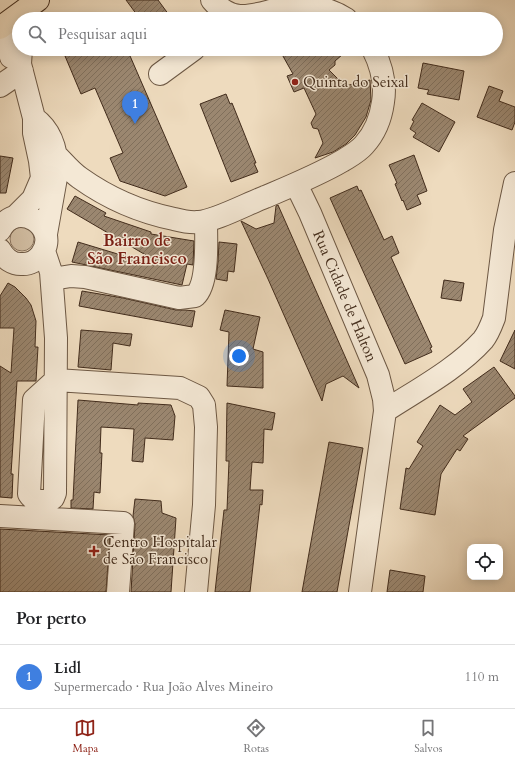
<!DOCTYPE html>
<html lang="pt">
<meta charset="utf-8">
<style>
:root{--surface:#fff;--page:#f2f2f2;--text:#202124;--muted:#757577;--line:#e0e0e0;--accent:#8f2418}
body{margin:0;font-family:Cardo,serif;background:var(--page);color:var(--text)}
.controls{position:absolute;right:12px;bottom:12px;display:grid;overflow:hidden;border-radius:8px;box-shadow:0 2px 10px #0003}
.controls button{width:36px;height:36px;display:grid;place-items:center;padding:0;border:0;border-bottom:1px solid var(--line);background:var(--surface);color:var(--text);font:20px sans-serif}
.you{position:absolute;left:239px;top:356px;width:14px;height:14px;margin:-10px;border:3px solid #fff;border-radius:50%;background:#1a73e8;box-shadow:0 0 0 6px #1a73e833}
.badge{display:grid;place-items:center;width:26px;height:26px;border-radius:50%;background:var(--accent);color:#fff;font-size:13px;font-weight:700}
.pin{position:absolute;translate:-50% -33px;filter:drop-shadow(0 1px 2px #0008)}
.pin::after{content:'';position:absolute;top:21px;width:14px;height:12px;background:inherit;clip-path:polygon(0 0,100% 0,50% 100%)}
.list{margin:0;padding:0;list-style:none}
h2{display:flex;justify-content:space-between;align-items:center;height:52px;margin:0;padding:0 16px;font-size:17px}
h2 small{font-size:13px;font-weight:400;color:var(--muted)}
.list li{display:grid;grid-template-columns:26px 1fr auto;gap:12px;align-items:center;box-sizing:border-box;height:64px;padding:0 16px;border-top:1px solid var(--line)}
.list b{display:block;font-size:15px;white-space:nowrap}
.list p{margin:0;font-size:13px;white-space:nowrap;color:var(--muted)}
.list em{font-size:13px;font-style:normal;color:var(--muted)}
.icon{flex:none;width:22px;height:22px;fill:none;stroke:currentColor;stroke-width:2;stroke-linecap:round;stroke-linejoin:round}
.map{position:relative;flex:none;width:515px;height:592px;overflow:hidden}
.search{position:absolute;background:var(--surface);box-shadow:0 2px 10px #0003;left:12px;right:12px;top:12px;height:44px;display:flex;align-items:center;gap:10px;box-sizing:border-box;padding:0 14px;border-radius:22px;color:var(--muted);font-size:15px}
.sheet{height:116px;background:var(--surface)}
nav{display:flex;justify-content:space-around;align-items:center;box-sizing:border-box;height:56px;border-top:1px solid var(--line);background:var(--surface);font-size:11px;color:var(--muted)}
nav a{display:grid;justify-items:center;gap:2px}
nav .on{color:var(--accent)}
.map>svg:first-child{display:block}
.grass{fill:#d1bda2;stroke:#8a745f}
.building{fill:url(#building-hatch);stroke:#422c1c}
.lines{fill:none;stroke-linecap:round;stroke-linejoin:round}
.minor-casing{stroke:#6d5844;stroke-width:24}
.major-casing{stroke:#422c1c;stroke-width:24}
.minor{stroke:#f4e8d5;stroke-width:22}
.major{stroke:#eedbbe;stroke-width:22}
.poi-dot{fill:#8f2418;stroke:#f4e8d5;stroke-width:1.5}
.labels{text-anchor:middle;stroke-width:3;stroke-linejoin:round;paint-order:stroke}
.poi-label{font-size:15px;fill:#422c1c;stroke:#f4e8d5;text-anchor:start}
.street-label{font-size:15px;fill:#422c1c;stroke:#f4e8d5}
.neighbourhood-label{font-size:16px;font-weight:bold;fill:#7a1f14;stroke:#f4e8d5}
</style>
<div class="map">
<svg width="515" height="592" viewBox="0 0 515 592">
<defs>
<pattern id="building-hatch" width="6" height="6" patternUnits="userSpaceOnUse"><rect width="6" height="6" fill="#9b8770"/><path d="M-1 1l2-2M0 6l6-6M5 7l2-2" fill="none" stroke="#806f5b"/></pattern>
</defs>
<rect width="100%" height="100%" fill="#eedbbe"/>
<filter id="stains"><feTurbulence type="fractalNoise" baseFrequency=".005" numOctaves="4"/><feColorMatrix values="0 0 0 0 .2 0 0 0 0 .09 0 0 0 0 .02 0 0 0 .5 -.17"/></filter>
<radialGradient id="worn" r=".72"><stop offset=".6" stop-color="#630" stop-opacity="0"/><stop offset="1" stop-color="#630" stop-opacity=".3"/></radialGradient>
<path class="grass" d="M10 239a12 12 0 1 1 24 0a12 12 0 1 1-24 0Z"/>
<path class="building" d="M126,0H158L172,19H140Z
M81,49H127L187,187L165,196L120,181L110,158L123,153L95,88L81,94L65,56Z
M279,49H349L335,61V65L329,70L345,86L370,80L371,100L366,117L355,135L346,144L333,152L315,158L323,143L318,129L313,128L311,123L316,114L304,88L294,92L287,76L293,74Z
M423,63L464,71L459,100L427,94L429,90L418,88Z
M489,86L503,91L499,101L515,107V122L512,130L477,117Z
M226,94L230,104L232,103L256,163H254L258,172L231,182L200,104Z
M422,103L455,122L439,152L413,137L416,133L410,129L414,121L412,120Z
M414,155L427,191L417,195L421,204L407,210L403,200L402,201L395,184L397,183L389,165Z
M0,156L13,158L6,193H0Z
M357,186L359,191L361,190L384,240L392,236L399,253L391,257L432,347L430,348L432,352L405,364L330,198Z
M75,196L106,213L104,216L151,232V234L194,241L193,265L187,264L182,285L72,262L78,242L154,265L156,261L67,209Z
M278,205L359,388L343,376L326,384L322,401L268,279L241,221L256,229L274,223L276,206Z
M219,242L237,244L234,272L228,271L227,281L216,279L218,262Z
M444,280L464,283L461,301L441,298Z
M8,283L15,287L26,298L31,305L36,321L35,347H38L36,381H17L11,474H13L12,498L0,497V366L11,373L14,328H0V296Z
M82,291L123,298L176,310H185L195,311L192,327L79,306Z
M225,310L260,317L253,349L263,352V388L227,386L229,332L220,330Z
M81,330L132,334L130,346L113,343L111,370L78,367Z
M515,330V369L500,361Z
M494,367L515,396V398L463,436L468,439L460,451L457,449L441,474L435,515L400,509L406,468L409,469L423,446L417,442L440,405L455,415L472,402L463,389Z
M78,400L138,405V403L171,405L175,416L173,440L145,438L143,462L132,461L134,429L101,427L100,453H102L100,493L94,492L93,509L71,508V500H73Z
M227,403L275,413L272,430L264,429L263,463L252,462L250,490H263L262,505L260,504L250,592H215L224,510H227L229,461H226Z
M329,442L363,448L337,592H302Z
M135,499L161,501L162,513L176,518L171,592H131L135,524L133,516Z
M0,529L110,535L106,592H0Z
M390,570L425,576L423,592H387Z"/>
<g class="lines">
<g class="minor-casing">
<path id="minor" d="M212,0C234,26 255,14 283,8C305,4 328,7 346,19
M3,26L11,57
M160,74L194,49
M0,86L22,71
M34,118C52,131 57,151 57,172L46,234
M56,155C64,163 71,172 80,178C108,198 140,212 174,219C182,221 190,223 198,222C213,222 249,203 265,197C291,186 318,175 342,161C350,156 358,152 364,145C375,133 381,117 383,102C386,84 381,65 373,49
M296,184L310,213L378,375L384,399L385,411L360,592
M16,216L33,199L42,178L40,161L34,133V118L20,64L21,49
M0,230C16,198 62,227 41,255C37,260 30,264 23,264C13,265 5,259 0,250
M44,251L51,272L56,338L55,493L53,498L49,501C41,501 34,502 29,494L34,400L56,380
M52,279L71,276L85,277L179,298L195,296C209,283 206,240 206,221
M56,380L180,388L199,397L204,405L206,427L204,505L196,592
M385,411C417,390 457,369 483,340C488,334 491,326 494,318L505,230L515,183
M0,516L123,523L118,592"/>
</g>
<g class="major-casing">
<path id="major" d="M0,28L38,0"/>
</g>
<use href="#minor" class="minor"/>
<use href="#major" class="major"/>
</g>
<g class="poi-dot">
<circle cx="295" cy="82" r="4"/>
<path d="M92 545h4v4h4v4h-4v4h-4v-4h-4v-4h4z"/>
</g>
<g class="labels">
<g class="poi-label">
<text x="303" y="87">Quinta do Seixal</text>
<text x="103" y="547">Centro Hospitalar<tspan x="103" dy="17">de São Francisco</tspan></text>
</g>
<g class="street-label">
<text transform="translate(345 296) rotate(67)" y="5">Rua Cidade de Halton</text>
</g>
<g class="neighbourhood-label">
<text x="137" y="246">Bairro de<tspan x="137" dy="18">São Francisco</tspan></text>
</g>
</g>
<rect width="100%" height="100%" filter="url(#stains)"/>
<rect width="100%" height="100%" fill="url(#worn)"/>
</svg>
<div class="controls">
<button><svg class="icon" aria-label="locate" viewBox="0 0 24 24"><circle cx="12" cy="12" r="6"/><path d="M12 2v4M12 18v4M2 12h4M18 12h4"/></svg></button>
</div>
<div class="you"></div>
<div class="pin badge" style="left:135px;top:124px;background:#3f7fe0">1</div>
<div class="search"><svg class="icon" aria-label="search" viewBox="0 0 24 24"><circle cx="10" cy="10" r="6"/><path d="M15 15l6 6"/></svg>Pesquisar aqui</div>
</div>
<section class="sheet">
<h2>Por perto<small></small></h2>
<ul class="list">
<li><span class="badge" style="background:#3f7fe0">1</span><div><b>Lidl</b><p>Supermercado · Rua João Alves Mineiro</p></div><em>110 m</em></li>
</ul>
</section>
<nav>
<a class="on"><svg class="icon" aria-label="map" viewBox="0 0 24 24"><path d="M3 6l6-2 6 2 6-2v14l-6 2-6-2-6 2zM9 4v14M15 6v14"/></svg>Mapa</a>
<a><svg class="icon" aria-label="directions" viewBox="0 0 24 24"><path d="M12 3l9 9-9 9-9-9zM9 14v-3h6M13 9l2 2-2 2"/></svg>Rotas</a>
<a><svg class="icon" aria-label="saved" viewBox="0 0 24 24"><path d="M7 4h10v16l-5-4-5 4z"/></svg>Salvos</a>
</nav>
